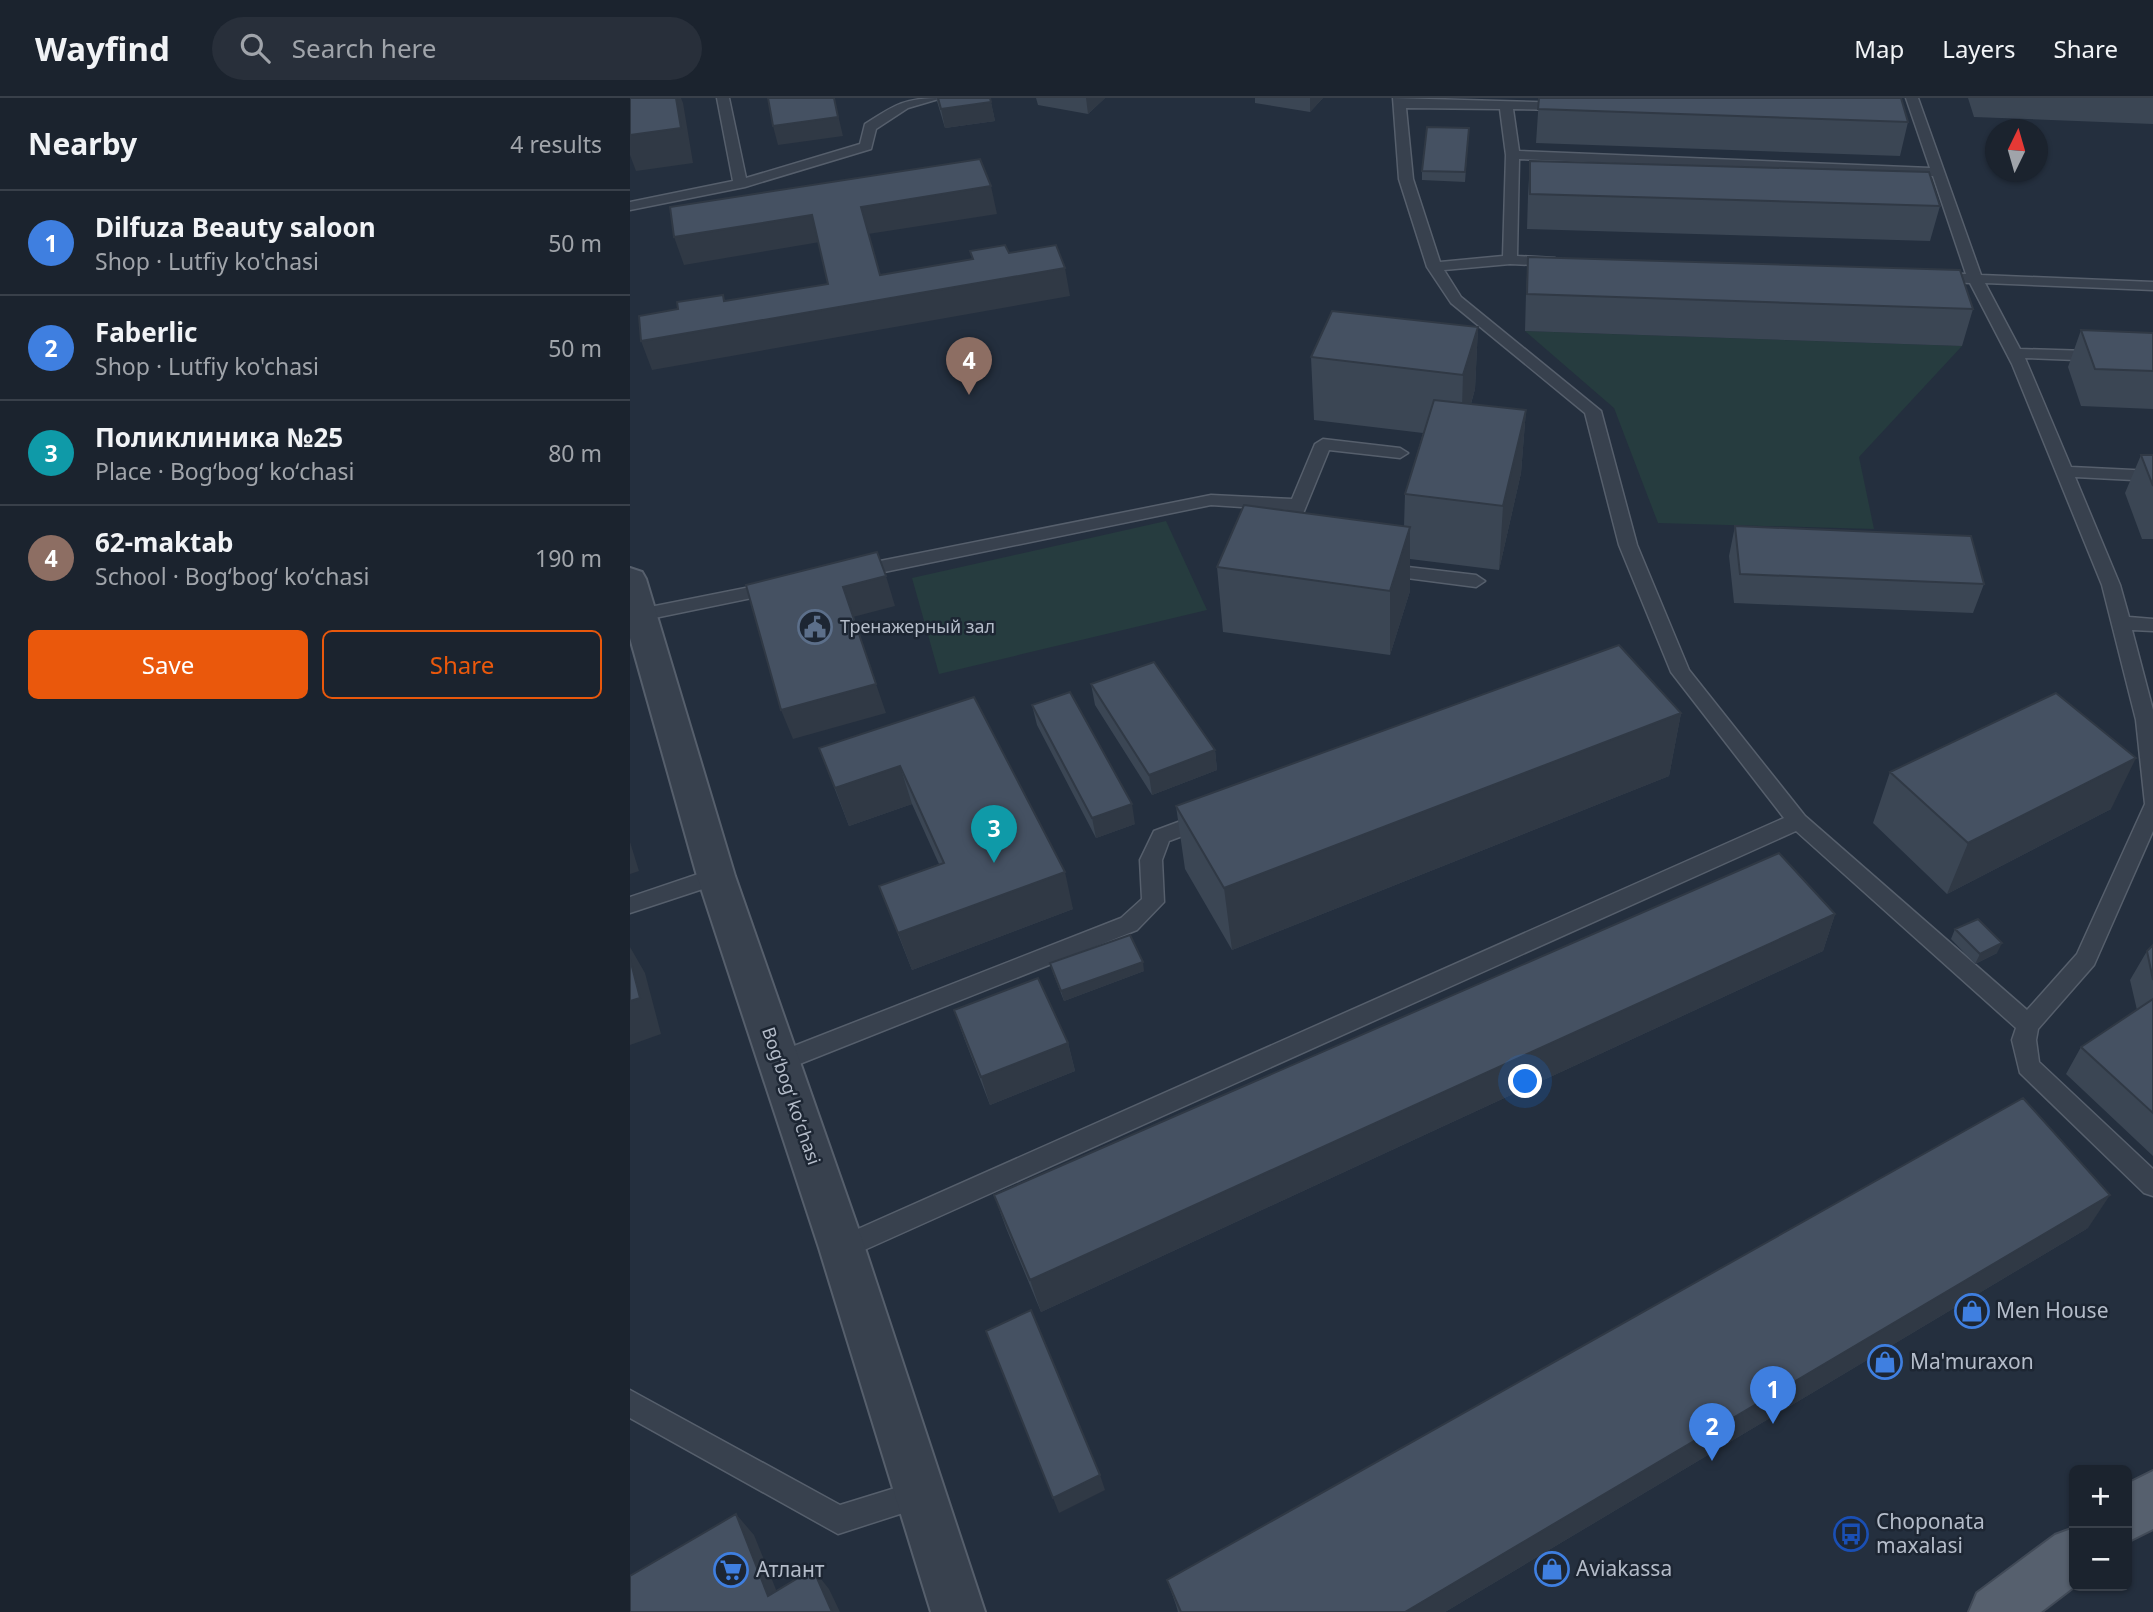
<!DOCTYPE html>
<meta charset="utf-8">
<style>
:root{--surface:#1b232e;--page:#282f3a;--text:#f1f3f6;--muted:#a0a4aa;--line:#39404a;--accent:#ea580c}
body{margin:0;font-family:"Noto Sans",sans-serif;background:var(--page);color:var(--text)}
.controls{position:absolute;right:21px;bottom:21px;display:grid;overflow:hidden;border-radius:10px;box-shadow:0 2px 5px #0004}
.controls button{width:63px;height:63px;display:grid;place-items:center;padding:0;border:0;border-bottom:2px solid var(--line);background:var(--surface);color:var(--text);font:35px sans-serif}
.compass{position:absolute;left:1355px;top:21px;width:63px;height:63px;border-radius:50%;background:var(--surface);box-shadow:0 2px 5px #0004;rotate:5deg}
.you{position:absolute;left:896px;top:984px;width:24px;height:24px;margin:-18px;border:5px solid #fff;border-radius:50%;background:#1a73e8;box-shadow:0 0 0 10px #1a73e833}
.badge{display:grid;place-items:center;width:46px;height:46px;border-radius:50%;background:var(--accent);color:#fff;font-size:23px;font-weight:700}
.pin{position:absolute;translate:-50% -58px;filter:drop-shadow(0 2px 4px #0008)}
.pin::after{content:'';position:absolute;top:37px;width:24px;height:21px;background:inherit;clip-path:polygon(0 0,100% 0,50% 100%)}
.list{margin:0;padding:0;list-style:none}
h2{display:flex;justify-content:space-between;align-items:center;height:91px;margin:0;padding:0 28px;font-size:30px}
h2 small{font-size:23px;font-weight:400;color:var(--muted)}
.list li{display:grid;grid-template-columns:46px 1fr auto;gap:21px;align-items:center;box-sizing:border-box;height:105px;padding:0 28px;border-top:2px solid var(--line)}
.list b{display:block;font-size:26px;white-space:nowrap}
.list p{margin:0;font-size:23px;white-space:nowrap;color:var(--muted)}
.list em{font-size:23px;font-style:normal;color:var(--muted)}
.actions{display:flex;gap:14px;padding:21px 28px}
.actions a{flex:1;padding:16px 0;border:2px solid var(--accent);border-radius:10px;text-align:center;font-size:24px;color:var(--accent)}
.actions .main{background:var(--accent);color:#fff}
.icon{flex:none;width:38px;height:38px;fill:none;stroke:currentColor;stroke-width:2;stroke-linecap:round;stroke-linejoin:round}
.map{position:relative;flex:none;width:1523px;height:1514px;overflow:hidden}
header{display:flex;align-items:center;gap:42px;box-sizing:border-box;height:98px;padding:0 35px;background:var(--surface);border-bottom:2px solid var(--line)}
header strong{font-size:33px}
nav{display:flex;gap:38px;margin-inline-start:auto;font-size:24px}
.search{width:490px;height:63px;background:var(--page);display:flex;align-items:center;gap:18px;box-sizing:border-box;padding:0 24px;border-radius:38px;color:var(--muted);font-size:26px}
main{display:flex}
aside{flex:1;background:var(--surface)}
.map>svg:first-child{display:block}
.green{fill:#263c3f}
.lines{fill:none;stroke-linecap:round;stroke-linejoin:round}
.service-casing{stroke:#565f6c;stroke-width:3}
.minor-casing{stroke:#565f6c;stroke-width:4}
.primary-casing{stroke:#414a57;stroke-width:4}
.service{fill:#38414e;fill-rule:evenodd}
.minor{fill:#38414e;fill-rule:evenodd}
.primary{fill:#56606e;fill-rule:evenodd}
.wall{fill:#3b4654}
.shaded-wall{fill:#303945}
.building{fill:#455162;stroke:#303945;stroke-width:2}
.labels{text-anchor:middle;stroke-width:5;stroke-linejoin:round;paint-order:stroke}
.poi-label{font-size:18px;fill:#b4bcc9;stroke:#1d2633;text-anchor:start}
.street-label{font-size:18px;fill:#b4bcc9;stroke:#1d2633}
.near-poi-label{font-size:21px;fill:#b4bcc9;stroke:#1d2633;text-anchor:start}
</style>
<header>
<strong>Wayfind</strong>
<div class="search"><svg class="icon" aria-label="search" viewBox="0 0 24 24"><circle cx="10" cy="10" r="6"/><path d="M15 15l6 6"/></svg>Search here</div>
<nav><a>Map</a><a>Layers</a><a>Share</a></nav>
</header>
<main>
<aside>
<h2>Nearby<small>4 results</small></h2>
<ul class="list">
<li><span class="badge" style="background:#3f7fe0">1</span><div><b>Dilfuza Beauty saloon</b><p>Shop · Lutfiy ko'chasi</p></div><em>50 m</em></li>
<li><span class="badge" style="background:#3f7fe0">2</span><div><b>Faberlic</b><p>Shop · Lutfiy ko'chasi</p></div><em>50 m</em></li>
<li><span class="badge" style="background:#0f9aa8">3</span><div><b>Поликлиника №25</b><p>Place · Bogʻbogʻ koʻchasi</p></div><em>80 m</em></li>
<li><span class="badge" style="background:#8d6e63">4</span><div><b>62-maktab</b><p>School · Bogʻbogʻ koʻchasi</p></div><em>190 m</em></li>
</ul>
<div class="actions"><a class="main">Save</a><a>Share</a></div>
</aside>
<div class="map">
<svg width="1523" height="1514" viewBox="0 0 1523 1514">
<rect width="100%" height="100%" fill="#242f3e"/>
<path class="green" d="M895,233L1332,248L1229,359L1244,431L1028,425L984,310Z
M536,423L577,512L309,576L282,480Z"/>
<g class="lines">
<g class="service-casing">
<path id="service" d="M87,0H99L116,80L230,46L235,26C266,6 275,0 312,0L278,10L246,31L241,51L115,89L0,112V104L103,83Z
M763,0L938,5L940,8L934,12L883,11L889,53L1300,70L1276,0H1288L1351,177L1523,184V192L1355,185L1390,251L1523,255V265L1395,260L1441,369L1523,373V383L1445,379L1490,487L1499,519L1523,521V533L1502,532L1523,612V733L1464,867L1408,931L1406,942L1409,964L1523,1071V1098L1514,1095L1390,975L1382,942L1386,930L1166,733L221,1158L212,1162L203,1158L199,1150L203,1142L1154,720L1041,574L989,447L955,315L821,205L797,169L769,81ZM776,10L870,11L876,57L873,158L810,164L783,81ZM889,61L1303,78L1336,176L1303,175L1296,179L1303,183L1340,185L1382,266L1472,487L1506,622L1515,706L1447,856L1397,912L1175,718L1059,572L1007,447L971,313L831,199L814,172L880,166L925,168L932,164L925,160L887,158Z
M693,341L770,350L778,355L770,360L699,352L661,445H649L646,441L658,412L581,407L225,480L216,474L225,468L581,397L662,401L685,346Z
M752,466L846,477L855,483L846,489L746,476L743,472L746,468Z
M145,484L151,486L154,490L151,494L10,523L1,517L10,511Z
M575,714L582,717L585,722L582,727L539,743L532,762L534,804L507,832L157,971L149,974L141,971L137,964L141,957L491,820L512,801L510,762L524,733Z
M86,770L94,772L97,778L94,784L0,815V799Z
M0,1292L210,1407L291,1382L301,1386L305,1396L301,1406L208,1436L0,1320Z"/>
</g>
<g class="minor-casing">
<path id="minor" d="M0,470L12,474L16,481L105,778L235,1150L355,1514H301L189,1150L67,778L0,540Z"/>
</g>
<g class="primary-casing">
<path id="primary" d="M1523,1373V1431L1497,1444V1386Z
M1444,1430L1445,1488L1411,1514H1339L1347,1495L1425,1437Z"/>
</g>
<use href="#service" class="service"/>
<use href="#minor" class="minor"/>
<use href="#primary" class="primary"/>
</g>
<path class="wall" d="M306,0H360L365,23L315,30Z
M406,0H475L458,16L408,7Z
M625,0H693L680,14L625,5Z
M909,0L1278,24L1270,58L906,45Z
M1338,0H1523V26L1344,19Z
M839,30L835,84L792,82V73Z
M900,63L1310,108L1300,143L897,131L898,98Z
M898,159L1343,211L1332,248L895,233L896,195Z
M848,229L845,291L841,306L896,312L891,375L869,472L780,461V493L760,557L593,534L587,469L774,428L775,396L793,335L684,322L681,259Z
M1451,232L1523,235V311L1451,308L1438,269Z
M1511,357H1523V441H1512L1495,395Z
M1105,428L1354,486L1343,515L1104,505L1099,458Z
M461,586L585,652L587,672L522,697L465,607Z
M344,599L443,811L282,872L249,788L309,766L282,706L219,728L189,650Z
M402,607L505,726L466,740L407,627Z
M1051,615L1039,678L602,852L555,771L546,708Z
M1260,674L1481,711L1317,796L1243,725Z
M1205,816L1193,853L411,1214L376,1130L364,1097Z
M1325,831L1367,855L1345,866L1321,841Z
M1523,847V1058L1436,976L1451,949L1507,912L1500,882L1517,853Z
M420,865L514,873L434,903L423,875Z
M324,912L438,945L445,973L360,1007L334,940Z
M1458,1130L815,1514H548L546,1507L537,1482Z"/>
<path class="shaded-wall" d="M46,0H51L53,5L63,65L6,73L0,57V37Z
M204,0L213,38L148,47L143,28Z
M456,0H475L458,16Z
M680,0H693L680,14Z
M361,4L365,23L315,30L311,11Z
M361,88L367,116L238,136L231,109Z
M182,117L190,144L54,167L44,139Z
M435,170L440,198L22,272L11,243L94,203L93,197L103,227Z
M848,229L845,291L831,340L833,277Z
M896,312L891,375L869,472L873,408Z
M780,429V493L760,557V493Z
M256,478L265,508L223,519L213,489Z
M246,586L256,615L163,641L151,612Z
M1051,615L1039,678L602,852L594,790Z
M585,652L587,672L522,697L519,677Z
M1506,660L1481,711L1317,796L1338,745Z
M270,668L282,706L219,728L205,690Z
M502,706L505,726L466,740L462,720Z
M0,744L9,773L0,776Z
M435,774L443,811L282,872L268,835Z
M1205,816L1193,853L411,1214L400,1182Z
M1372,845L1367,855L1345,866L1350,856Z
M0,849L15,875L31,936L0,947Z
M513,864L514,873L434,903L431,893Z
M438,945L445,973L360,1007L351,979Z
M1480,1097L1458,1130L815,1514H775Z
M470,1377L475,1392L429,1415L423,1400Z
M106,1416L124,1437L155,1514L138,1498Z
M183,1471L199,1491L210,1514H202Z"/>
<path class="building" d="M0,0H46L51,30L0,37Z
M138,0H204L208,19L143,28Z
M308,0H360L361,4L311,11Z
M909,0H1271L1278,24L908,11Z
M797,29L839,30L835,74L792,73Z
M350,61L361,88L231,109L250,177L343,161L340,153L375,147L379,155L426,147L435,170L11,243L9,218L48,211L47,204L93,197L94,203L198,186L182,117L44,139L40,109Z
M900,63L1299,74L1310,108L900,96Z
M898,159L1330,172L1343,211L897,196Z
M702,213L848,229L833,277L681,259Z
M1451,232L1523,235V273L1465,271Z
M804,302L896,312L873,408L775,396Z
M1511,357H1523V388Z
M614,407L780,429L760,493L587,469Z
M1105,428L1341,438L1354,486L1110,476Z
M247,454L256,478L213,489L246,586L151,612L116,487Z
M989,547L1051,615L594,790L546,708Z
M524,564L585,652L519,677L461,586Z
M440,594L502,706L462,720L402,607Z
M1426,595L1506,660L1338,745L1260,674Z
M344,599L435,774L268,835L249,788L314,765L270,668L205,690L189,650Z
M1149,755L1205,816L400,1182L364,1097Z
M1348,821L1372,845L1350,856L1325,831Z
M500,837L513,864L431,893L420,865Z
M1523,847V882L1517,853Z
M0,861L10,900L0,903Z
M408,880L438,945L351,979L324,912Z
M1523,901V1015L1451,949Z
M1393,1000L1480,1097L775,1514H551L537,1482Z
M401,1212L470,1377L423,1400L356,1233Z
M106,1416L138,1498L183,1471L202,1514H0V1478Z"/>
<defs>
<g id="civic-ring" transform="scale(1.75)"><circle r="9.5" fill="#1d2633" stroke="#5c6f8a" stroke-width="1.5"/><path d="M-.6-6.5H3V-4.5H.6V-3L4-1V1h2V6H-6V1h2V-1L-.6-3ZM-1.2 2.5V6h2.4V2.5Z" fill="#5c6f8a"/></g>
<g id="shop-ring" transform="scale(1.75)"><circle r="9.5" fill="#1d2633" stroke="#3f7fe0" stroke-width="1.5"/><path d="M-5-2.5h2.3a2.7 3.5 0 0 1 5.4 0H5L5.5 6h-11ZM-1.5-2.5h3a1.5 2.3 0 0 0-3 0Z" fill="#3f7fe0"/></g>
<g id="bus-ring" transform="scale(1.75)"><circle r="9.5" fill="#1d2633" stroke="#1a4fb4" stroke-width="1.5"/><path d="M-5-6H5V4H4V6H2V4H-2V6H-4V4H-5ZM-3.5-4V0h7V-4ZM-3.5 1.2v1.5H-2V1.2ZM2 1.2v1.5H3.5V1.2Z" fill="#1a4fb4"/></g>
<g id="supermarket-ring" transform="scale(1.75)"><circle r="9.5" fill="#1d2633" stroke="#3f7fe0" stroke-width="1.5"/><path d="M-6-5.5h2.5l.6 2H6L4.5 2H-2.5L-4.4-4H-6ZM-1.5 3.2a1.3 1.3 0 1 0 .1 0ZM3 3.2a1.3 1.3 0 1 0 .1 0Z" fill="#3f7fe0"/></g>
</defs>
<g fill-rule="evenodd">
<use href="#civic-ring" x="185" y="529"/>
<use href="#shop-ring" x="1342" y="1213"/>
<use href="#shop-ring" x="1255" y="1264"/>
<use href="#bus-ring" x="1221" y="1436"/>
<use href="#shop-ring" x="922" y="1471"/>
<use href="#supermarket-ring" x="101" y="1472"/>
</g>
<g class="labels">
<g class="poi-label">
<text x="210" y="535">Тренажерный зал</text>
</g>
<g class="street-label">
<text transform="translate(161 998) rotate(71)" y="6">Bogʻbogʻ koʻchasi</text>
</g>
<g class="near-poi-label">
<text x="1366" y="1220">Men House</text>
<text x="1280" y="1271">Ma'muraxon</text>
<text x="1246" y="1431">Choponata<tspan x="1246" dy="24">maxalasi</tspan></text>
<text x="946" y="1478">Aviakassa</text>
<text x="126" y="1479">Атлант</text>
</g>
</g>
</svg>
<div class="controls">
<button>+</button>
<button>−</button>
</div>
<svg class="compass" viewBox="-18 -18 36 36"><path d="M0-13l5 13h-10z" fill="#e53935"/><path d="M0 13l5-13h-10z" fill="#a0a4aa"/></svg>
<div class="you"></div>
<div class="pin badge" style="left:1143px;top:1326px;background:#3f7fe0">1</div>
<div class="pin badge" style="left:1082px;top:1363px;background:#3f7fe0">2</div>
<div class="pin badge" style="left:364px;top:765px;background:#0f9aa8">3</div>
<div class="pin badge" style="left:339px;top:297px;background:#8d6e63">4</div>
</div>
</main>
